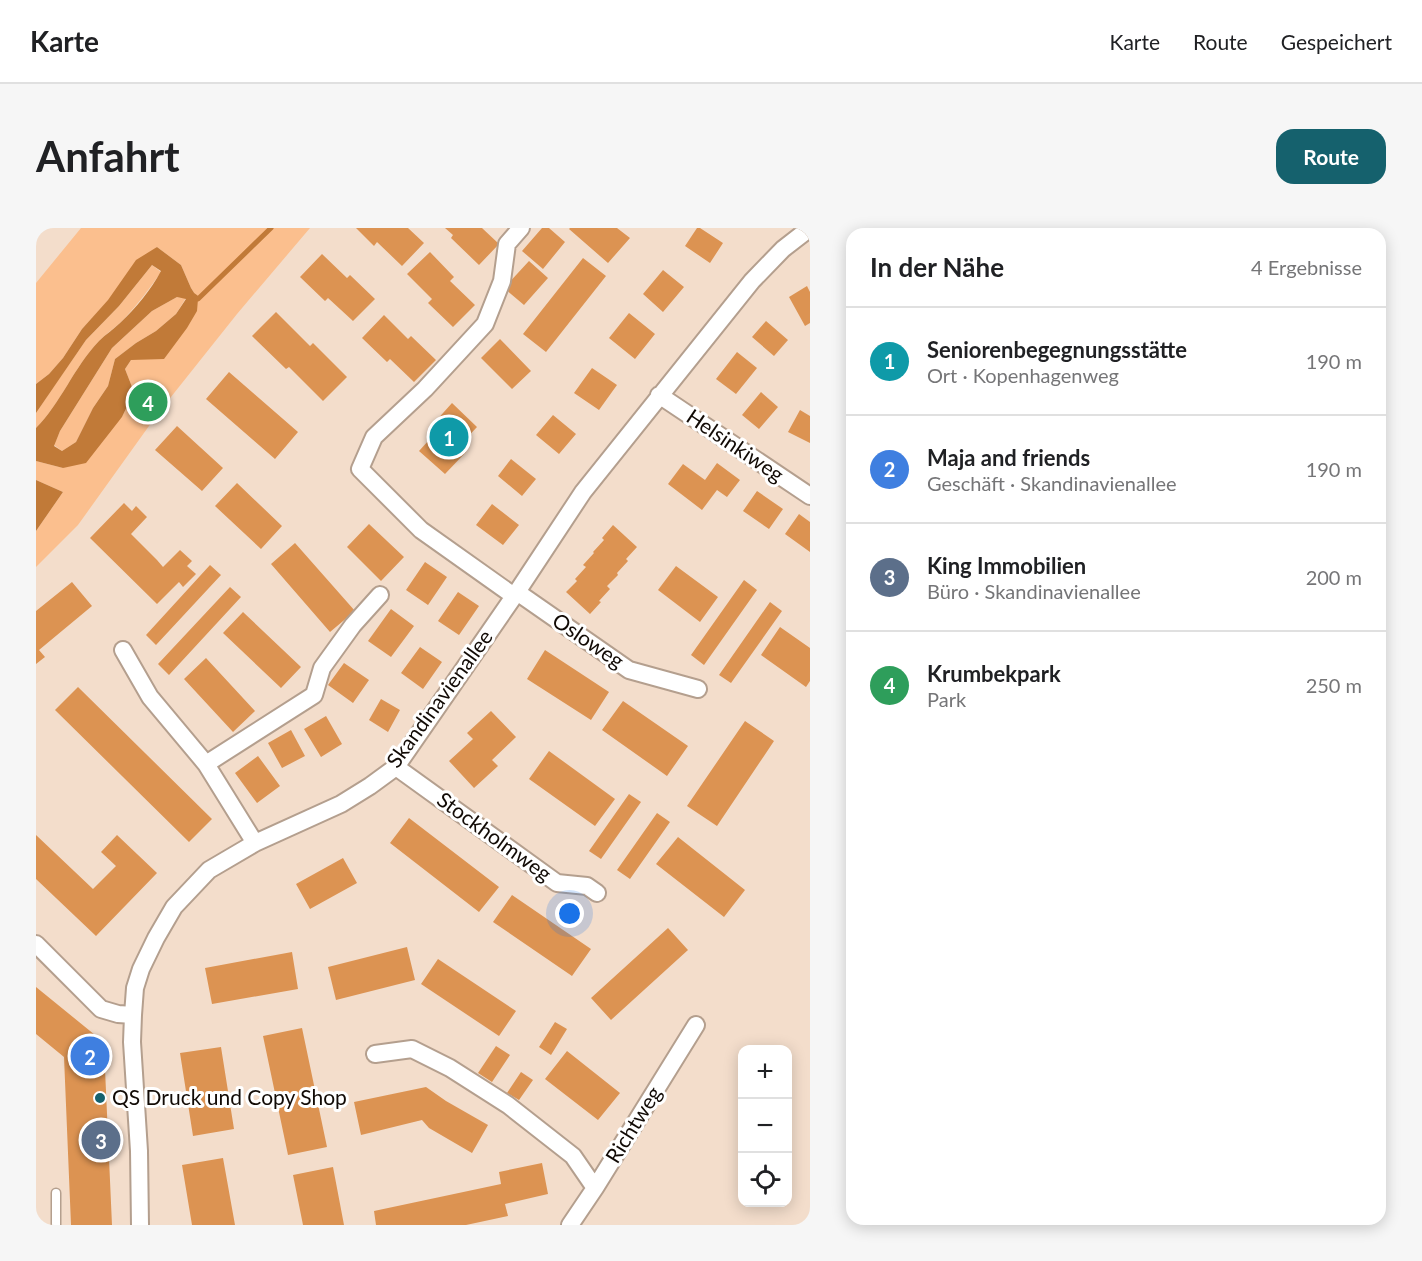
<!DOCTYPE html>
<html lang="de">
<meta charset="utf-8">
<style>
:root{--surface:#fff;--page:#f6f6f6;--text:#202124;--muted:#757577;--line:#e0e0e0;--accent:#15616d}
body{margin:0;font-family:Lato,sans-serif;background:var(--page);color:var(--text)}
.controls{position:absolute;right:18px;bottom:18px;display:grid;overflow:hidden;border-radius:12px;box-shadow:0 3px 15px #0003}
.controls button{width:54px;height:54px;display:grid;place-items:center;padding:0;border:0;border-bottom:2px solid var(--line);background:var(--surface);color:var(--text);font:30px sans-serif}
.you{position:absolute;left:534px;top:686px;width:21px;height:21px;margin:-15px;border:4px solid #fff;border-radius:50%;background:#1a73e8;box-shadow:0 0 0 9px #1a73e833}
.badge{display:grid;place-items:center;width:39px;height:39px;border-radius:50%;background:var(--accent);color:#fff;font-size:20px;font-weight:700}
.pin{position:absolute;translate:-50% -50%;border:3px solid #fff;box-shadow:0 2px 6px #0006}
.list{margin:0;padding:0;list-style:none}
h2{display:flex;justify-content:space-between;align-items:center;height:78px;margin:0;padding:0 24px;font-size:26px}
h2 small{font-size:20px;font-weight:400;color:var(--muted)}
.list li{display:grid;grid-template-columns:39px 1fr auto;gap:18px;align-items:center;box-sizing:border-box;height:108px;padding:0 24px;border-top:2px solid var(--line)}
.list b{display:block;font-size:22px;white-space:nowrap}
.list p{margin:0;font-size:20px;white-space:nowrap;color:var(--muted)}
.list em{font-size:20px;font-style:normal;color:var(--muted)}
.icon{flex:none;width:33px;height:33px;fill:none;stroke:currentColor;stroke-width:2;stroke-linecap:round;stroke-linejoin:round}
.map{position:relative;flex:none;width:774px;height:997px;overflow:hidden;border-radius:18px}
header{display:flex;align-items:center;gap:36px;box-sizing:border-box;height:84px;padding:0 30px;background:var(--surface);border-bottom:2px solid var(--line)}
header strong{font-size:28px}
nav{display:flex;gap:33px;margin-inline-start:auto;font-size:21px}
.intro{display:flex;align-items:center;justify-content:space-between;box-sizing:border-box;height:144px;padding:0 36px}
h1{margin:0;font-size:42px}
.button{padding:15px 27px;border-radius:18px;background:var(--accent);color:#fff;font-size:21px;font-weight:700}
main{display:flex;gap:36px;padding:0 36px}
aside{flex:1;background:var(--surface);border-radius:18px;box-shadow:0 3px 15px #0003}
.map>svg:first-child{display:block}
.green{fill:#fbbf8e}
.water{fill:#c17a38;fill-rule:evenodd}
.lines{fill:none;stroke-linecap:round;stroke-linejoin:round}
.stream{stroke:#c17a38;stroke-width:5}
.building{fill:#dc9352}
.lane-casing{stroke:#b49f8e;stroke-width:11}
.street-casing{stroke:#b49f8e;stroke-width:20}
.lane{stroke:#fff;stroke-width:8}
.street{stroke:#fff;stroke-width:16}
.poi-dot{fill:#15616d;stroke:#fff;stroke-width:2}
.labels{text-anchor:middle;stroke-width:6;stroke-linejoin:round;paint-order:stroke}
.street-label{font-size:21px;fill:#110a05;stroke:#fff}
.poi-label{font-size:21px;fill:#110a05;stroke:#fff;text-anchor:start}
</style>
<header>
<strong>Karte</strong>
<nav><a>Karte</a><a>Route</a><a>Gespeichert</a></nav>
</header>
<div class="intro"><h1>Anfahrt</h1><a class="button">Route</a></div>
<main>
<div class="map">
<svg width="774" height="997" viewBox="0 0 774 997">
<rect width="100%" height="100%" fill="#f3ddcb"/>
<path class="green" d="M45,0H274L201,86L123,184L42,297L0,339V303L27,264L0,252V233L27,240L86,189L98,164L89,141L95,132L162,71L155,60L145,37L121,19L46,101L27,130L13,146L0,156V55Z
M116,37L125,44C114,60 102,76 88,91C80,99 71,105 63,113C38,139 25,175 0,200V185L18,158L50,112L83,78Z
M141,69L150,70L140,86L120,103L100,115L79,131L72,158L57,180L40,214L26,223L18,217L24,203L76,120L116,83Z"/>
<path class="water" d="M121,19L145,37L155,60L162,71L161,83L151,100L128,131L95,132L89,141L98,164L86,189L50,235L27,240L0,233V200C25,175 38,139 63,113C70,106 78,101 84,95C100,80 115,62 125,43L116,37L83,78L50,112L0,185V156L13,146L27,130L46,101L72,72L100,32ZM141,69L150,71L140,86L120,103L100,115L79,131L72,158L57,180L40,214L26,223L18,218L24,203L76,120L116,83Z
M0,252L27,264L0,303Z"/>
<g class="lines">
<path class="stream" d="M158,68L162,71L235,0"/>
</g>
<path class="building" d="M320,0H372L388,15L366,38L341,14L338,18Z
M409,0H446L463,16L443,37L415,10L417,7Z
M506,0H513L529,14L507,41L486,23Z
M534,0H581L594,10L572,35L533,1Z
M661,0H664L687,15L674,35L649,18Z
M394,24L418,49L414,53L439,77L417,99L392,75L396,71L371,46Z
M286,26L311,50L314,47L339,71L317,93L292,70L289,73L264,49Z
M547,30L570,48L510,124L487,106Z
M493,33L512,50L488,77L468,60Z
M627,42L648,59L627,84L607,66Z
M771,58L774,64V95L769,98L753,69Z
M240,84L274,118L277,115L311,149L287,173L253,139L250,141L216,108Z
M593,85L619,106L599,131L573,110Z
M348,87L372,111L375,108L400,132L378,154L354,131L351,134L326,110Z
M730,93L752,112L738,128L716,109Z
M464,111L495,143L476,161L445,130Z
M701,124L721,140L700,166L680,151Z
M556,140L581,157L563,182L538,165Z
M193,144L262,204L239,231L170,171Z
M725,164L742,179L723,201L706,187Z
M416,175L441,199L423,218L430,224L409,246L383,223L404,200L398,195Z
M764,182L774,188V215L752,204Z
M517,187L540,206L523,226L500,207Z
M141,198L187,240L166,263L119,222Z
M475,231L500,251L486,268L462,248Z
M681,235L704,252L691,269L681,262L666,282L632,256L647,236L669,252Z
M201,255L246,298L225,321L179,278Z
M721,263L747,281L733,301L707,283Z
M88,275L96,283L100,278L111,289L95,306L121,332L127,339L144,322L156,333L151,338L160,346L147,359L143,354L121,376L54,310Z
M456,276L483,297L467,317L440,297Z
M763,286L774,294V324L749,306Z
M333,296L368,329L345,353L311,319Z
M577,297L601,319L590,331L592,333L581,345L582,347L571,358L574,361L563,373L565,374L554,386L530,364L541,353L539,351L550,339L547,337L558,325L557,324L568,312L566,310Z
M259,315L319,383L294,404L235,336Z
M389,334L411,349L392,377L370,362Z
M174,337L185,347L120,417L110,407Z
M640,338L682,369L664,394L622,362Z
M708,352L721,362L668,437L655,427Z
M36,354L56,378L3,422L9,429L0,436V383Z
M194,359L205,369L133,447L122,436Z
M422,364L443,378L423,407L402,393Z
M734,374L746,383L695,455L683,447Z
M355,381L378,398L355,429L332,413Z
M207,384L265,439L245,460L187,405Z
M744,399L774,420V453L770,459L725,427Z
M384,419L406,434L387,461L365,445Z
M509,422L573,464L555,492L491,451Z
M170,430L219,483L197,504L148,451Z
M308,435L333,452L317,475L292,457Z
M42,459L176,591L153,614L19,482Z
M345,471L364,482L352,504L333,492Z
M587,473L652,518L631,548L566,502Z
M455,483L480,509L456,532L462,538L438,560L413,533L437,511L431,505Z
M290,488L306,516L285,529L268,501Z
M709,493L738,513L681,598L651,578Z
M255,502L269,528L246,540L232,515Z
M513,523L579,571L559,598L493,551Z
M222,528L244,558L221,575L199,545Z
M593,566L605,574L565,631L553,623Z
M621,585L634,594L594,651L581,642Z
M373,590L463,659L443,684L354,615Z
M0,607L57,661L80,638L65,624L81,607L121,645L60,708L0,651Z
M642,609L709,662L688,689L620,636Z
M307,630L321,655L274,681L260,656Z
M476,667L555,721L536,748L457,694Z
M632,700L652,722L575,792L555,770Z
M371,719L379,752L300,772L292,739Z
M256,724L262,761L176,776L169,740Z
M402,731L480,783L463,808L385,756Z
M0,759L59,807L60,841H69L76,997H35L28,829L0,806Z
M519,794L531,801L515,827L503,819Z
M266,800L291,919L252,927L227,808Z
M460,818L474,827L456,854L442,845Z
M185,819L198,901L157,908L144,825Z
M531,823L584,865L562,892L509,851Z
M485,844L497,852L483,872L471,865Z
M390,859L410,873L452,897L436,925L393,900L386,892L325,907L318,874Z
M187,930L199,997H156L146,937Z
M506,935L512,966L469,976L472,988L430,997H340L338,983L465,956L463,944Z
M297,939L308,997H267L257,947Z"/>
<g class="lines">
<g class="lane-casing">
<path id="lane" d="M20,965V997"/>
</g>
<g class="street-casing">
<path id="street" d="M623,167L774,268
M481,364L593,442L662,461
M478,368L385,302L324,241L338,209L389,161L449,96L466,53L471,16L485,0
M87,422L114,469L170,536L219,615
M170,536L278,467L286,440L317,397L344,367
M360,539L521,655L551,658L561,665
M0,716L65,781L82,786L97,787
M339,826L376,821L414,840L472,877L537,928L559,960
M104,997L103,923L96,814L97,787L99,760L105,741L120,710L138,679L173,642L219,615L305,576L334,558L360,539L481,364L547,264L716,53L747,21L774,0
M534,997L559,960L660,797"/>
</g>
<use href="#lane" class="lane"/>
<use href="#street" class="street"/>
</g>
<circle class="poi-dot" cx="64" cy="870" r="6"/>
<g class="labels">
<g class="street-label">
<text transform="translate(699 218) rotate(34)" y="7">Helsinkiweg</text>
<text transform="translate(552 413) rotate(34)" y="7">Osloweg</text>
<text transform="translate(404 471) rotate(-54)" y="7">Skandinavienallee</text>
<text transform="translate(458 609) rotate(36)" y="7">Stockholmweg</text>
<text transform="translate(598 897) rotate(-58)" y="7">Richtweg</text>
</g>
<g class="poi-label">
<text x="76" y="877">QS Druck und Copy Shop</text>
</g>
</g>
</svg>
<div class="controls">
<button>+</button>
<button>−</button>
<button><svg class="icon" aria-label="locate" viewBox="0 0 24 24"><circle cx="12" cy="12" r="6"/><path d="M12 2v4M12 18v4M2 12h4M18 12h4"/></svg></button>
</div>
<div class="you"></div>
<div class="pin badge" style="left:413px;top:209px;background:#0f9aa8">1</div>
<div class="pin badge" style="left:54px;top:828px;background:#3f7fe0">2</div>
<div class="pin badge" style="left:65px;top:912px;background:#5c6f8a">3</div>
<div class="pin badge" style="left:112px;top:174px;background:#2e9e5b">4</div>
</div>
<aside>
<h2>In der Nähe<small>4 Ergebnisse</small></h2>
<ul class="list">
<li><span class="badge" style="background:#0f9aa8">1</span><div><b>Seniorenbegegnungsstätte</b><p>Ort · Kopenhagenweg</p></div><em>190 m</em></li>
<li><span class="badge" style="background:#3f7fe0">2</span><div><b>Maja and friends</b><p>Geschäft · Skandinavienallee</p></div><em>190 m</em></li>
<li><span class="badge" style="background:#5c6f8a">3</span><div><b>King Immobilien</b><p>Büro · Skandinavienallee</p></div><em>200 m</em></li>
<li><span class="badge" style="background:#2e9e5b">4</span><div><b>Krumbekpark</b><p>Park</p></div><em>250 m</em></li>
</ul>
</aside>
</main>
